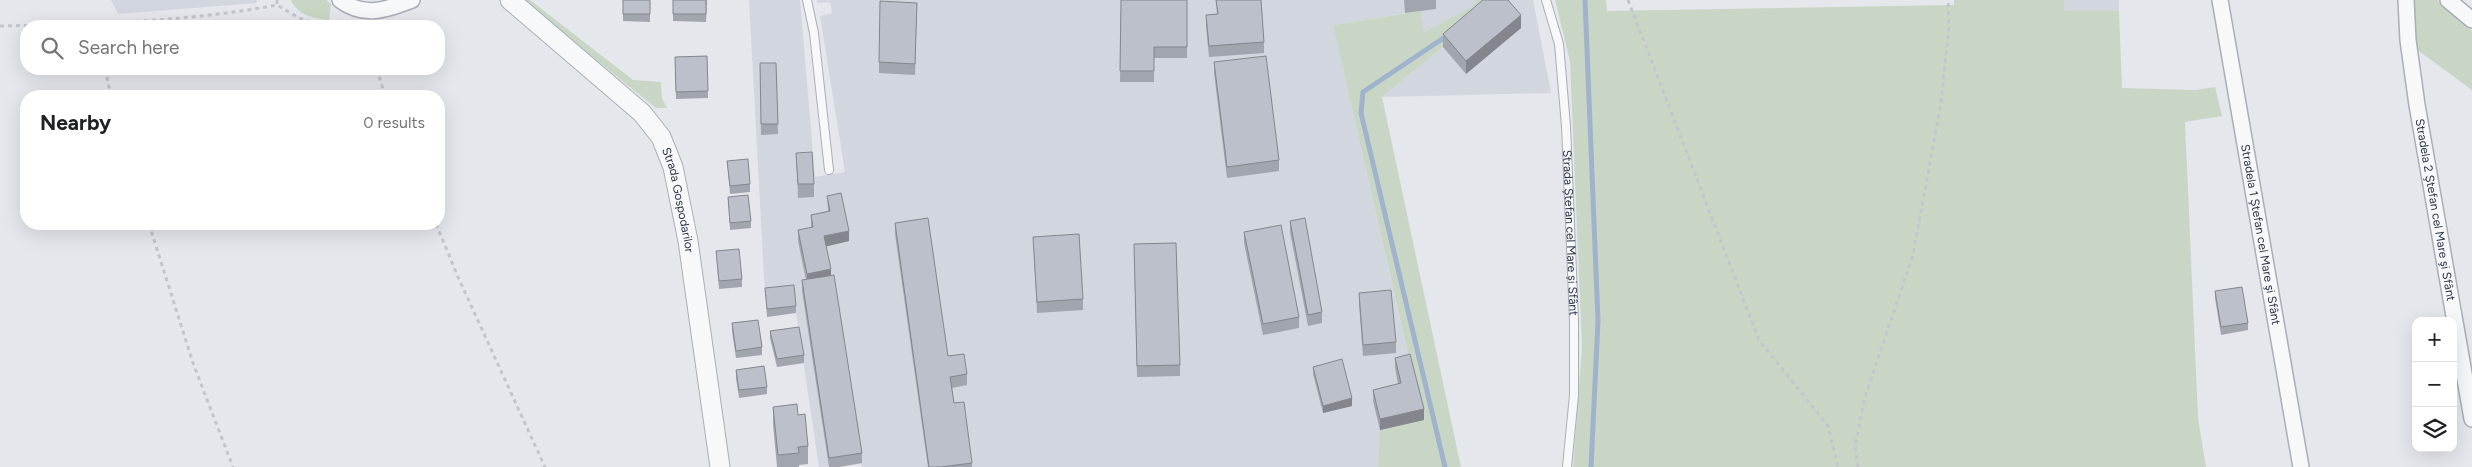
<!DOCTYPE html>
<meta charset="utf-8">
<style>
:root{--surface:#fff;--page:#f2f2f2;--text:#202124;--muted:#757577;--line:#e0e0e0}
body{margin:0;font-family:Figtree,sans-serif;background:var(--page);color:var(--text)}
.controls{position:absolute;right:15px;bottom:15px;display:grid;overflow:hidden;border-radius:10px;box-shadow:0 5px 20px #0002}
.controls button{width:45px;height:45px;display:grid;place-items:center;padding:0;border:0;border-bottom:1px solid var(--line);background:var(--surface);color:var(--text);font:25px sans-serif}
.list{margin:0;padding:0;list-style:none}
h2{display:flex;justify-content:space-between;align-items:center;height:65px;margin:0;padding:0 20px;font-size:21px}
h2 small{font-size:16px;font-weight:400;color:var(--muted)}
.icon{flex:none;width:28px;height:28px;fill:none;stroke:currentColor;stroke-width:2;stroke-linecap:round;stroke-linejoin:round}
.map{position:relative;flex:none;width:2472px;height:467px;overflow:hidden}
.search{position:absolute;background:var(--surface);box-shadow:0 5px 20px #0002;left:20px;top:20px;width:425px;height:55px;display:flex;align-items:center;gap:12px;box-sizing:border-box;padding:0 18px;border-radius:20px;color:var(--muted);font-size:19px}
.panel{position:absolute;background:var(--surface);box-shadow:0 5px 20px #0002;left:20px;top:90px;width:425px;height:140px;border-radius:20px}
.map>svg:first-child{display:block}
.built{fill:#d2d6de}
.green{fill:#c9d6c5}
.lines{fill:none;stroke-linecap:round;stroke-linejoin:round}
.stream{stroke:#9fb4cc;stroke-width:5}
.service-casing{stroke:#a9aeb7;stroke-width:10}
.minor-casing{stroke:#a9aeb7;stroke-width:18}
.tertiary-casing{stroke:#a9aeb7;stroke-width:21}
.path{stroke:#c2c5cb;stroke-width:3;stroke-dasharray:4 4;stroke-linecap:butt}
.service{stroke:#f7f8fa;stroke-width:8}
.minor{stroke:#f7f8fa;stroke-width:15}
.tertiary{stroke:#f7f8fa;stroke-width:19}
.wall{fill:#a1a5ae}
.shaded-wall{fill:#83868d}
.building{fill:#bbc0ca;stroke:#83868d}
.labels{text-anchor:middle;stroke-width:4;stroke-linejoin:round;paint-order:stroke}
.street-label{font-size:12px;fill:#2b3445;stroke:#f4f6f9}
</style>
<div class="map">
<svg width="2472" height="467" viewBox="0 0 2472 467">
<rect width="100%" height="100%" fill="#e4e7ec"/>
<path class="built" d="M111,0H257L256,3L118,14Z
M749,0H800L815,177L845,172L820,16L832,13L830,2L817,3V0H1477L1471,7L1424,32L1419,11L1333,25L1410,364L1381,430L1378,467H862L861,464L819,467L796,313L765,296Z
M1500,0H1533L1551,93L1382,97Z
M2064,0H2119V11H2065Z"/>
<path class="green" d="M291,0H326L331,4L329,20C315,19 297,15 291,0Z
M522,0H530L633,80L661,82L662,99L667,108H656Z
M1477,0H1500L1382,97L1461,467H1378L1380,430L1423,420L1333,25L1420,11L1424,32L1471,7Z
M1555,0H1606L1607,11L1954,5V0H2064L2065,11H2119L2122,88L2196,90L2215,87L2222,116L2185,122L2198,418L2206,467H1573L1582,347L1570,61Z
M2413,0H2437L2472,31V90L2416,49Z"/>
<g class="lines">
<path class="stream" d="M1585,0L1598,321L1591,467
M1445,467L1361,113L1363,92L1448,35"/>
<g class="service-casing">
<g id="service">
<path d="M807,0L814,33L829,170"/>
<path id="s1" d="M1546,0L1559,44L1566,126L1574,321V395L1567,467"/>
</g>
</g>
<g class="minor-casing">
<g id="minor">
<path d="M340,0C364,18 386,10 412,0"/>
<path id="s2" d="M2220,0L2301,467"/>
<path id="s3" d="M2406,0L2408,40L2417,105L2472,419"/>
<path d="M2448,0L2472,20"/>
</g>
</g>
<g class="tertiary-casing">
<g id="tertiary">
<path id="s4" d="M510,0L642,113L661,137L673,167L688,241L720,467"/>
</g>
</g>
<path class="path" d="M277,0V5
M1628,0L1759,340L1828,426L1838,467
M0,26C92,24 186,22 277,5L299,18L324,26
M332,26L340,25L343,20
M105,69L111,96
M377,69L385,96
M149,224L193,363L233,467
M436,224L458,277L545,467
M1858,467L1855,446L1865,397L1913,255L1941,103L1949,27L1948,0"/>
<use href="#service" class="service"/>
<use href="#minor" class="minor"/>
<use href="#tertiary" class="tertiary"/>
</g>
<path class="wall" d="M623,0H650V22L623,21Z
M673,0H707L706,22L673,21Z
M1121,0H1187V58H1154V82H1120Z
M1216,0H1261L1264,42V53L1209,57L1206,26V15L1217,14Z
M1404,0H1436V9L1405,13Z
M917,3L915,75L879,73V62Z
M1521,28L1466,74L1443,47V34Z
M707,56L708,98L676,99L675,57Z
M1214,62L1279,160V171L1227,178L1214,73Z
M760,63H776L778,134L761,135Z
M796,153L814,184V197L798,198Z
M727,161L750,184V192L730,194Z
M827,196L849,241L826,246L862,453V463L839,467H829L802,291V280H806L798,241V230L811,228V215L828,211Z
M728,197L751,221V228L730,230Z
M1290,221L1322,312V323L1308,326L1290,232Z
M895,223L948,356L967,374V385L952,388L954,403L972,463V467H928L895,234Z
M1244,232L1299,317V328L1263,335L1244,243Z
M1033,237L1083,299V310L1037,313Z
M716,251L742,279V287L719,289Z
M1134,255L1180,365V376L1137,377Z
M765,288L796,306V313L767,317Z
M2215,291L2248,323V330L2221,335L2215,298Z
M1359,293L1396,342V353L1363,356L1359,304Z
M732,323L762,347V355L736,358L732,331Z
M770,331L804,355V363L777,367L770,338Z
M1395,358L1424,420L1380,430L1373,401V390L1398,384L1395,368Z
M1313,367L1352,406L1323,413L1313,374Z
M736,370L767,387V394L739,398L736,378Z
M773,407L798,415L808,446V464L799,465V467H777L773,424Z"/>
<path class="shaded-wall" d="M1521,15V28L1466,74V61Z
M849,231V241L824,247V236Z
M831,269V280L807,285V274Z
M1352,398V406L1323,413V406Z
M1424,409V420L1380,430V419Z"/>
<path class="building" d="M623,0H650V14H623Z
M673,0H706V14H673Z
M1121,0H1187V47H1154V71H1120Z
M1216,0H1261L1264,42L1209,46L1206,15L1218,14Z
M1483,0H1508L1521,15L1466,61L1443,34Z
M880,1L917,3L915,64L879,62Z
M707,56L708,91L676,92L675,57Z
M1266,56L1279,160L1227,167L1214,62Z
M760,63H776L778,124H761Z
M812,152L814,184H798L796,153Z
M748,159L750,184L730,186L727,161Z
M841,193L849,231L824,236L831,269L807,274L798,230L813,227L811,215L830,211L827,196Z
M748,195L751,221L730,223L728,197Z
M928,218L948,356L964,354L967,374L950,377L954,403L964,402L972,463L941,467H929L895,223Z
M1305,218L1322,312L1308,315L1290,221Z
M1281,225L1299,317L1263,324L1244,232Z
M1079,234L1083,299L1037,302L1033,237Z
M1176,243L1180,365L1137,366L1134,244Z
M739,249L742,279L719,281L716,251Z
M834,275L862,453L829,458L802,280Z
M794,285L796,306L767,309L765,288Z
M2242,287L2248,323L2221,327L2215,291Z
M1391,290L1396,342L1363,345L1359,293Z
M758,320L762,347L736,351L732,323Z
M799,327L804,355L777,359L770,331Z
M1410,354L1424,409L1380,419L1373,390L1401,383L1395,358Z
M1342,359L1352,398L1323,406L1313,367Z
M764,366L767,387L739,390L736,370Z
M797,404L798,415L805,414L808,446L798,447L799,453L778,455L773,407Z"/>
<g class="labels">
<g class="street-label">
<text dy="4" stroke="none"><textPath href="#s4" startOffset="270">Strada Gospodarilor</textPath></text>
<text dy="4" stroke="none"><textPath href="#s3" startOffset="212">Stradela 2 Ştefan cel Mare şi Sfânt</textPath></text>
<text dy="4" stroke="none"><textPath href="#s1" startOffset="235">Strada Ștefan cel Mare și Sfânt</textPath></text>
<text dy="4" stroke="none"><textPath href="#s2" startOffset="238">Stradela 1 Ştefan cel Mare şi Sfânt</textPath></text>
</g>
</g>
</svg>
<div class="controls">
<button>+</button>
<button>−</button>
<button><svg class="icon" aria-label="layers" viewBox="0 0 24 24"><path d="M12 4l9 5-9 5-9-5zM3 14l9 5 9-5"/></svg></button>
</div>
<div class="search"><svg class="icon" aria-label="search" viewBox="0 0 24 24"><circle cx="10" cy="10" r="6"/><path d="M15 15l6 6"/></svg>Search here</div>
<section class="panel">
<h2>Nearby<small>0 results</small></h2>
<ul class="list">
</ul>
</section>
</div>
